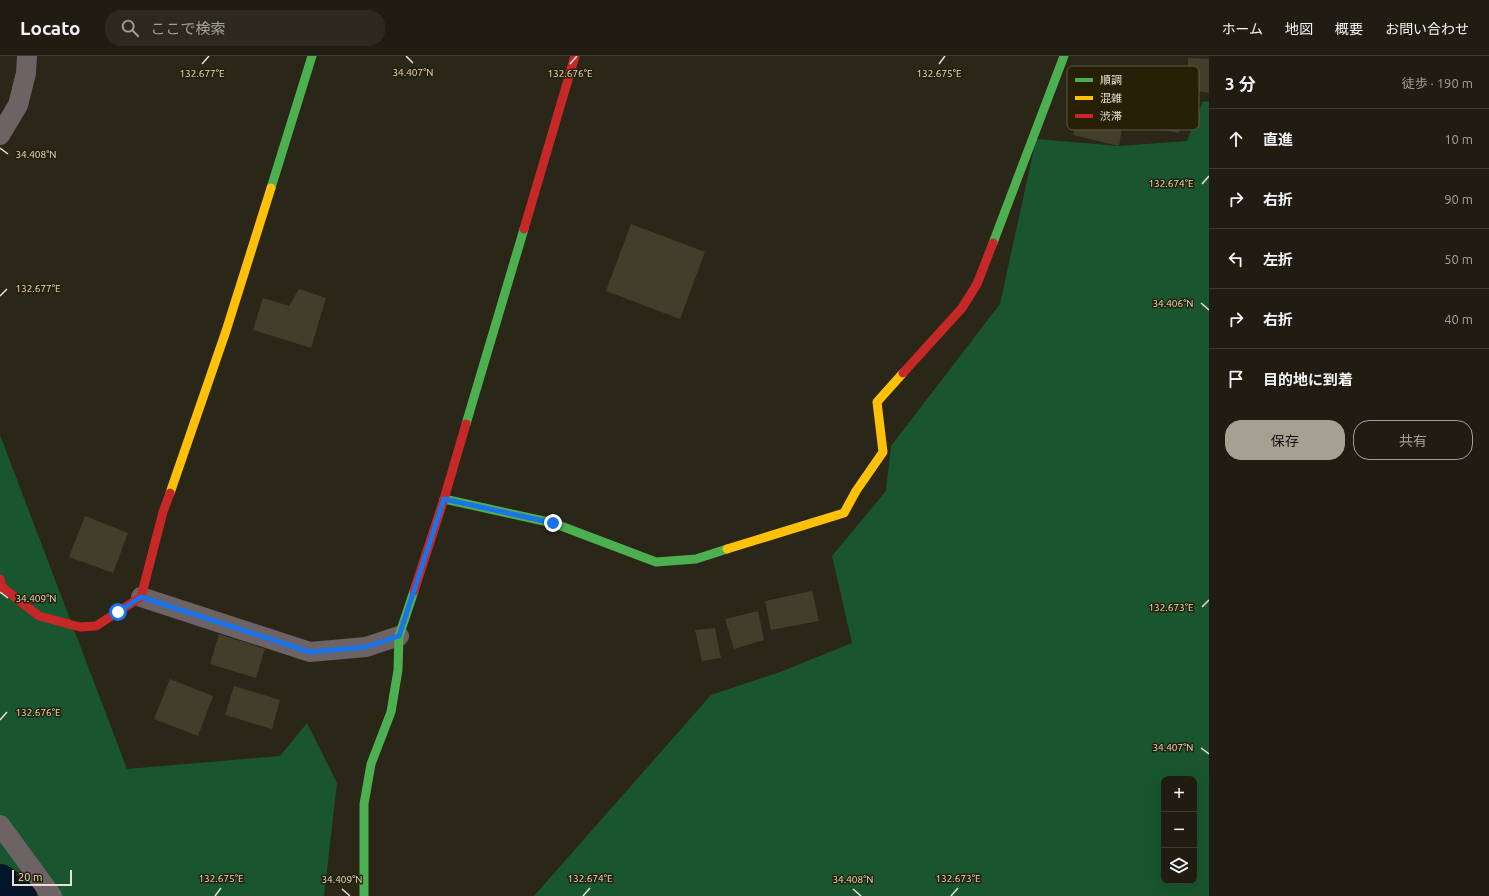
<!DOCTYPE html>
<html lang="ja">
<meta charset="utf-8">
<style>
:root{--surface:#201c12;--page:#2d2920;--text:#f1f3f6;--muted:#a2a19f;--line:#3d3a32;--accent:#a4a092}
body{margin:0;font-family:Ubuntu,"Noto Sans JP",sans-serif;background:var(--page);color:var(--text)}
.controls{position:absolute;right:12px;bottom:12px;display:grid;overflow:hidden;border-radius:8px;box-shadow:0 4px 16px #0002}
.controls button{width:36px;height:36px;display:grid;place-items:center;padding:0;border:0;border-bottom:1px solid var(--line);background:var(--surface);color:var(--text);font:20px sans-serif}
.scale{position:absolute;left:12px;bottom:10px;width:60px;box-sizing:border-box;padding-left:4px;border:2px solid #e6e1d3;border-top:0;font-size:11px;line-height:14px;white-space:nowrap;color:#e6e1d3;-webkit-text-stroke:3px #272007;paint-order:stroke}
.stop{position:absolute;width:12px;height:12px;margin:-9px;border:3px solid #1a73e8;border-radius:50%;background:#fff}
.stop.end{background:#1a73e8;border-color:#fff;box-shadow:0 1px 4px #0008}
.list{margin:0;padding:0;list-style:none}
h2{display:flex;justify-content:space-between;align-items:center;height:52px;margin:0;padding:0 16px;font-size:17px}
h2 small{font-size:13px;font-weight:400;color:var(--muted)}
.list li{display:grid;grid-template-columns:26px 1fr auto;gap:12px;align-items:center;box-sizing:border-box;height:60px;padding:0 16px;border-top:1px solid var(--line)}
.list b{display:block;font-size:15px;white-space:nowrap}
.list em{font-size:13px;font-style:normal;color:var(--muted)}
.actions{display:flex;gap:8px;padding:12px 16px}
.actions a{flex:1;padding:9px 0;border:1px solid var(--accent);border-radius:16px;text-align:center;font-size:14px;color:var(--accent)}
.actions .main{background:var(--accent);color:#111}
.icon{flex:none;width:22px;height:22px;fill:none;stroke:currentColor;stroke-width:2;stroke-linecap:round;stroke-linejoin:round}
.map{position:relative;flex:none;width:1209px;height:840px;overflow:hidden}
header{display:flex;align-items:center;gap:24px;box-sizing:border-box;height:56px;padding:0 20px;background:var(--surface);border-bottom:1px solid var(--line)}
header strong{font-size:19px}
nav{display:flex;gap:22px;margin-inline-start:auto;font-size:14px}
.search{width:280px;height:36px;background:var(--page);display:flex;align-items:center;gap:10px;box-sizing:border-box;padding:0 14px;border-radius:16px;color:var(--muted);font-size:15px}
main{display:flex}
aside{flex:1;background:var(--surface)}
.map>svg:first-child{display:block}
.forest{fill:#19562f;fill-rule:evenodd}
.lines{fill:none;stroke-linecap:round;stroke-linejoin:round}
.river{stroke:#041429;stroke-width:36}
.building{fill:#433e2c}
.street{stroke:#6d6264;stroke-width:20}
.fast{stroke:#4caf50;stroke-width:9}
.slow{stroke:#ffc107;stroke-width:9}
.jam{stroke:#c62828;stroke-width:9}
.route{stroke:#1a73e8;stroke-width:5}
.ticks{fill:none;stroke:#e6e1d3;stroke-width:1.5}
.key{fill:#272007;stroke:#605a44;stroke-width:1}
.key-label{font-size:11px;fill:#e6e1d3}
.ticks-label{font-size:10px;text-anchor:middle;fill:#e6e1d3;stroke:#272007;stroke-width:3;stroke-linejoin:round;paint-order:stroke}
</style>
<header>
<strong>Locato</strong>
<div class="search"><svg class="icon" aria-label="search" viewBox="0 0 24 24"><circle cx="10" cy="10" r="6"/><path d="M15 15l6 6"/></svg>ここで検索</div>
<nav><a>ホーム</a><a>地図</a><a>概要</a><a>お問い合わせ</a></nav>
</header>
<main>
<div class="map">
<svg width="1209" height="840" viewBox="0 0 1209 840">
<rect width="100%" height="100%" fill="#2a2618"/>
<path class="forest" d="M1203,45L1209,46V840H534L711,639L780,616L852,587L832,500L886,435L891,390L1000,248L1036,83L1119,90L1187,85ZM1164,723H1194V825H1164Z
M0,379L127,713L280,700L307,667L337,727L324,840H0Z"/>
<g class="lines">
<path class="river" d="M0,826L19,840"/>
</g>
<path class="building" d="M1188,2L1209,3V37L1188,33Z
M1161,36L1185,40L1179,77L1154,72Z
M1078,59L1122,72L1119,90L1073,79Z
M631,168L705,196L680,263L606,235Z
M299,233L326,242L311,292L253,274L263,242L289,250Z
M85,460L128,477L113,517L69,501Z
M812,535L819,565L771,574L765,545Z
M758,555L764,584L734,593L725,563Z
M715,572L721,602L702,605L695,574Z
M219,578L265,593L256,622L210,608Z
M170,623L213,640L198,680L154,663Z
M234,630L280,644L272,673L225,659Z"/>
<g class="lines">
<path class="street" d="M0,79L18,49L26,17L27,0
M141,541L310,596L366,591L399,580
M0,769L52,840"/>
<path class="fast" d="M271,132L312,0
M993,187L1064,0
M466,368L524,173
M444,443L553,467L656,506L696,503L727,493
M364,840V748L371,708L391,656L398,614L399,580L414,535"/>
<path class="slow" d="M170,437L226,275L271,132
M727,493L844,457L856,435L883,396L877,346L903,317"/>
<path class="jam" d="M524,173L575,0
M903,317L962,252L977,228L993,187
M0,523L2,531L39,560L80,571L96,570L141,541L163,456L170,437
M414,535L444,443L466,368"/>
</g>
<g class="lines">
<path class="route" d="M118,556L141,541L310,596L366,591L399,580L444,443L553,467"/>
</g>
<path class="ticks" d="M406,0L413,7M202,8L209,0M570,8L577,0M939,8L945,0M0,92L8,98M1202,128L1209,120M0,240L7,233M1201,247L1209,254M0,536L8,542M1202,551L1209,544M0,664L7,656M1201,692L1209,698M342,833L350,840M853,833L861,840M215,840L221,832M583,840L590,832M951,840L958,832"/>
<rect x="1067" y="10" width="132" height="64" rx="6" class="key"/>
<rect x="1075" y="22" width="18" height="4" fill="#4caf50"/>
<rect x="1075" y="40" width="18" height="4" fill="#ffc107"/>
<rect x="1075" y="58" width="18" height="4" fill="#c62828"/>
<g class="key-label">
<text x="1100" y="28">順調</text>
<text x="1100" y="46">混雑</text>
<text x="1100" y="64">渋滞</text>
</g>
<g class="ticks-label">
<text x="413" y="20">34.407°N</text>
<text x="939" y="21">132.675°E</text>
<text x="202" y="21">132.677°E</text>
<text x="570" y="21">132.676°E</text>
<text x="36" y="102">34.408°N</text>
<text x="1171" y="131">132.674°E</text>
<text x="38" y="236">132.677°E</text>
<text x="1173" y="251">34.406°N</text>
<text x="36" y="546">34.409°N</text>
<text x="1171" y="555">132.673°E</text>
<text x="38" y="660">132.676°E</text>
<text x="1173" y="695">34.407°N</text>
<text x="221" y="826">132.675°E</text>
<text x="590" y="826">132.674°E</text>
<text x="958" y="826">132.673°E</text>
<text x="342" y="827">34.409°N</text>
<text x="853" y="827">34.408°N</text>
</g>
</svg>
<div class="controls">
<button>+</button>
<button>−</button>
<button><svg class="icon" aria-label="layers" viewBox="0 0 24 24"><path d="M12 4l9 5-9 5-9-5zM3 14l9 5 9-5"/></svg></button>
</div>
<div class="scale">20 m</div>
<div class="stop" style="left:118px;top:556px"></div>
<div class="stop end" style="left:553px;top:467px"></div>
</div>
<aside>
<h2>3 分<small>徒歩 · 190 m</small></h2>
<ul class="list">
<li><svg class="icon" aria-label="ahead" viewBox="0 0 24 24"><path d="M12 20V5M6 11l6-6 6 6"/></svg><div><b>直進</b></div><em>10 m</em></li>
<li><svg class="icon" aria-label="right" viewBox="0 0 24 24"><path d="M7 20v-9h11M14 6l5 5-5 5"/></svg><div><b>右折</b></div><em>90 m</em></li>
<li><svg class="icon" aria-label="left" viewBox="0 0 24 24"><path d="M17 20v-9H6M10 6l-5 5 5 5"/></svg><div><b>左折</b></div><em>50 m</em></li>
<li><svg class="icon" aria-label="right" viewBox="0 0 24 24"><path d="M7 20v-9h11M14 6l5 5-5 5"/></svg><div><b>右折</b></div><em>40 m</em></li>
<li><svg class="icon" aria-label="arrive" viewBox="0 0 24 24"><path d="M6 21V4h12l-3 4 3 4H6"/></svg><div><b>目的地に到着</b></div></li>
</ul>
<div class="actions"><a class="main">保存</a><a>共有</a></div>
</aside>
</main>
